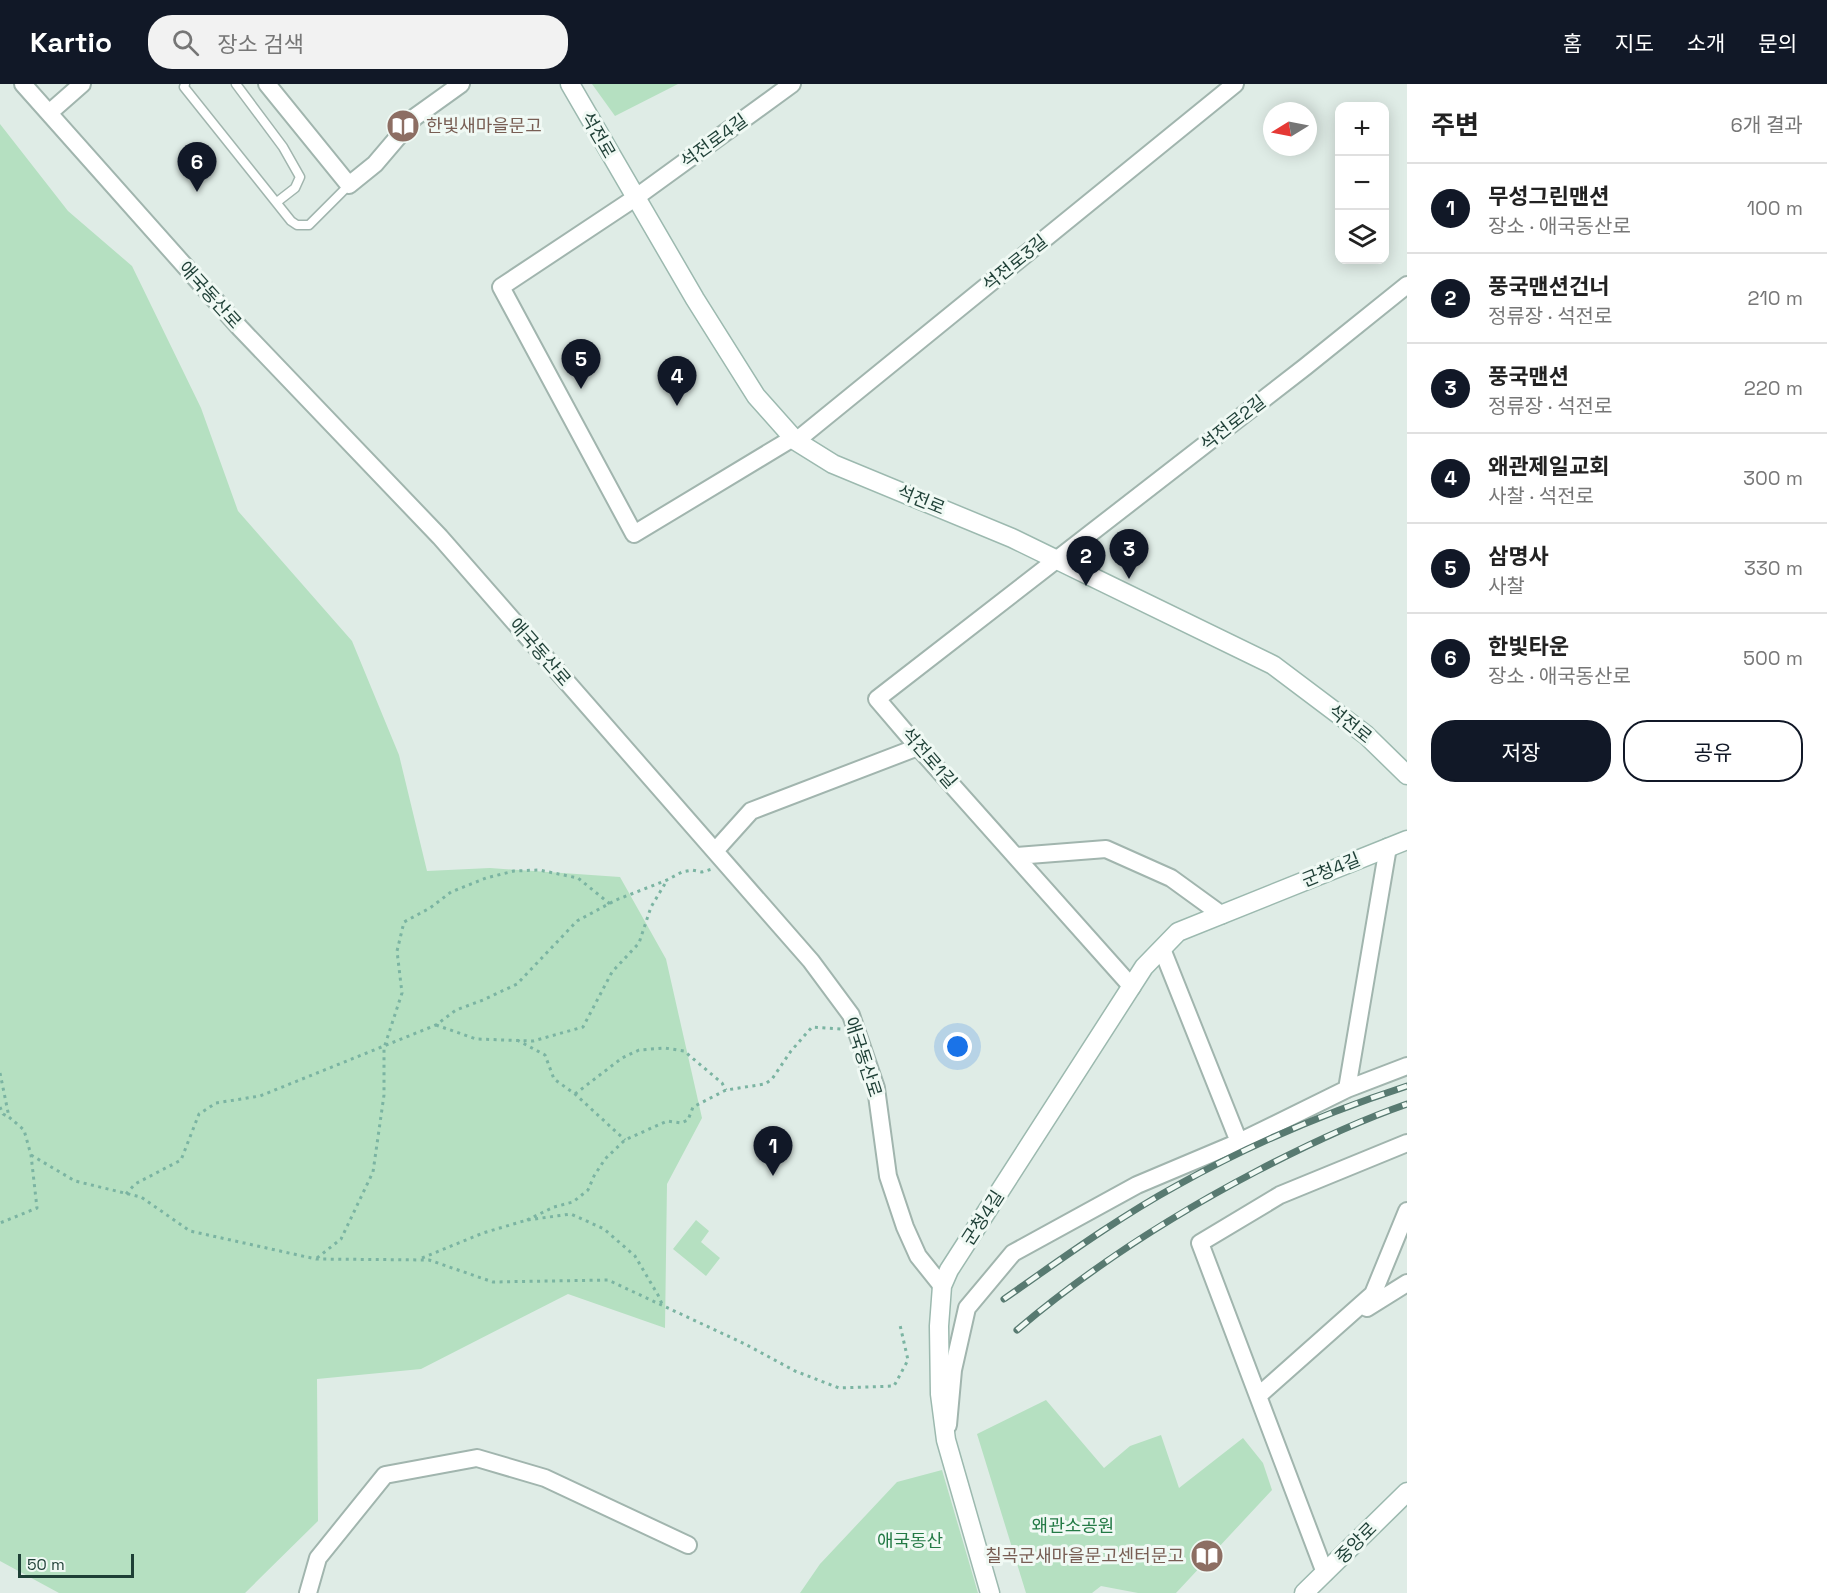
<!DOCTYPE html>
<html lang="ko">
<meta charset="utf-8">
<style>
:root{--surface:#fff;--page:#f2f2f2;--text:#222;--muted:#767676;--line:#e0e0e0;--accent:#111827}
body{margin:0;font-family:"Space Grotesk","Noto Sans KR",sans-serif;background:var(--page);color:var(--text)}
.controls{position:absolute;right:18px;top:18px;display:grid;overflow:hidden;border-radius:12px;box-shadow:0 3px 15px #0003}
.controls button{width:54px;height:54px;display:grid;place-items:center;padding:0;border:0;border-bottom:2px solid var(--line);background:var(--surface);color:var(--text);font:30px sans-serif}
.compass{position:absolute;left:1263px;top:18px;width:54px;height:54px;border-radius:50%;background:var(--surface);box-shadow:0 3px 15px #0003;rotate:260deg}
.scale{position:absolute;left:18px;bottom:15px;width:116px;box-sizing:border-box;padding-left:6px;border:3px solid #1e3f36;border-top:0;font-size:16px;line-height:21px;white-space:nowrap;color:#1e3f36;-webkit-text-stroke:4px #f0f9f4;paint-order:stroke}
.you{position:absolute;left:958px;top:963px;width:21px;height:21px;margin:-15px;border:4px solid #fff;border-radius:50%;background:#1a73e8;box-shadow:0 0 0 9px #1a73e833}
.badge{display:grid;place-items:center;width:39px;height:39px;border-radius:50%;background:var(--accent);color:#fff;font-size:20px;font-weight:700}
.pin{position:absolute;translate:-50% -50px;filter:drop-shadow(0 2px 3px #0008)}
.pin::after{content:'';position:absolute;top:32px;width:21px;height:18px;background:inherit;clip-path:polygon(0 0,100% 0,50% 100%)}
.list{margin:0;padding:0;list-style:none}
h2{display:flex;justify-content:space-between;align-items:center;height:78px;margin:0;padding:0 24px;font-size:26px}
h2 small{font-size:20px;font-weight:400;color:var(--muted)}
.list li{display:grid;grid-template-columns:39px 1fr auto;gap:18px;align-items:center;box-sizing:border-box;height:90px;padding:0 24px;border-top:2px solid var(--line)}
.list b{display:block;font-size:22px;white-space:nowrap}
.list p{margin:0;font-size:20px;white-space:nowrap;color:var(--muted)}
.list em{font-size:20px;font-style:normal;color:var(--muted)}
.actions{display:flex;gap:12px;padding:18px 24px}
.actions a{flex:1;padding:14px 0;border:2px solid var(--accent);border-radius:24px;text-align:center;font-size:21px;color:var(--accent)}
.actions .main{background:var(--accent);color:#fff}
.icon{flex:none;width:33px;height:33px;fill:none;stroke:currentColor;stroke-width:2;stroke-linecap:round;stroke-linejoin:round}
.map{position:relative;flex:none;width:1407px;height:1509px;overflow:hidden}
header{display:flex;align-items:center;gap:36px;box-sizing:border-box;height:84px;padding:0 30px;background:var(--accent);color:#fff}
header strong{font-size:28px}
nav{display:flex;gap:33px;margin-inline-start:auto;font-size:21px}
.search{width:420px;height:54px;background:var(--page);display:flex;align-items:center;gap:15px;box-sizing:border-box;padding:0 21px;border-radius:24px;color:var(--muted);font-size:22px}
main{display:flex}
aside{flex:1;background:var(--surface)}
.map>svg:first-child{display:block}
.green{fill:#b5e0c1}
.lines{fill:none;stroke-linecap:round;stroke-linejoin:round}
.lane-casing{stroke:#a1b5ae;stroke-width:11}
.street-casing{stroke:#a1b5ae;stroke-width:20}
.secondary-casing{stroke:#9cb9af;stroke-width:21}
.path{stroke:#7bb4a2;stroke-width:3;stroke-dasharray:3 4.5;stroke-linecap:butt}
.lane{stroke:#fff;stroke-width:8}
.street{stroke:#fff;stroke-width:16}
.secondary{stroke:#fff;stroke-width:18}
.rail-casing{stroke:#587a71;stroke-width:7}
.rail{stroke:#f0f9f4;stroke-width:4.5;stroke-dasharray:14;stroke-linecap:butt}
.labels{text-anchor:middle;stroke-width:6;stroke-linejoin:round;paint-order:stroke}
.education-label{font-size:18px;fill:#785e54;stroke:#f0f9f4;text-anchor:start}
.street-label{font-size:18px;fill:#1e3f36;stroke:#f0f9f4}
.park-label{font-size:18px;fill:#237a45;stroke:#f0f9f4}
</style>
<header>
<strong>Kartio</strong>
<div class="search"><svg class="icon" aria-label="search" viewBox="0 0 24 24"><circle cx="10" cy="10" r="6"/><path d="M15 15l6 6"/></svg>장소 검색</div>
<nav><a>홈</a><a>지도</a><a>소개</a><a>문의</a></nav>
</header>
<main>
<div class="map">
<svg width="1407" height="1509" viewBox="0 0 1407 1509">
<rect width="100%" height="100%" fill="#dfece6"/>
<path class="green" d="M592,0H678L615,32Z
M0,40L68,127L132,182L201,324L238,427L352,557L399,671L427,787L490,784L620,793L666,875L702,1034L667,1100L665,1244L568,1210L421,1285L317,1295L318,1437L245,1509H59L0,1477Z
M696,1136L709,1147L701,1158L720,1174L706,1192L673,1165Z
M1046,1316L1104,1384L1130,1362L1161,1351L1179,1404L1243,1354L1263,1379L1272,1406L1176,1509H1138L1101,1502L1092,1509H1026L977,1350Z
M942,1386L978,1509H800L820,1480L897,1398Z"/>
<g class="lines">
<g class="lane-casing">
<path id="lane" d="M185,0L184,3L291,137L297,141H309L349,101
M236,0L283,63L300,93L295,104L277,118"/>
</g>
<g class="street-casing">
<path id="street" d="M23,0L240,244L440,453L811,877L851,931L876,1004L888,1092L905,1143L918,1172L942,1202
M267,0L349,101L375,80L415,33L461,0
M792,0L635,114L501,203L634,450L793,354
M49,29L82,0
M796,357L1235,0
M715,767L751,727L918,663
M1016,772L1106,765L1171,794L1222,831
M1162,865L1239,1058
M1132,903L918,663L877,615L1305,283L1407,201
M1347,1005L1388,763
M1367,1224L1407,1199
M1258,1312L1373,1210L1407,1127
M948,1341L953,1286L967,1224L1013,1169L1137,1101L1239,1058L1347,1005L1407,982
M1325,1489L1200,1159L1280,1111L1407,1059
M308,1509L318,1474L385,1391L477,1374L545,1394L688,1461"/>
</g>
<g class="secondary-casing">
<path id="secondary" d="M570,0L695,215L756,312L796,357L833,380L1012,454L1273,581L1366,651L1407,691
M990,1509L946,1356L940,1310L939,1242L942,1202L949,1186L1144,883L1178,848L1407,756
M1304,1509L1407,1408"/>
</g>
<path class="path" d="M436,941L476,955L533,957L583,943L612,888L639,859L651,823L666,798
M517,956L545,971L554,995L575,1010L625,1056
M0,989L9,1033L24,1046L31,1071L37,1124L0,1139
M575,1010L622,974L639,966L665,964L684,967L722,999L726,1006
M0,1023L3,1030L9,1033
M31,1071L75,1097L141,1113L190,1147L316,1175L429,1176L493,1198L608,1196L745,1260L795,1287L839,1304L894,1302L908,1276L900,1241
M126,1110L135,1100L181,1076L199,1030L216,1019L260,1012L436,941L456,926L483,916L517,900L577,837L616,816L667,796L682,788L692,786L702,788L712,785
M527,1136L554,1123L573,1118L588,1106L594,1092L605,1075L625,1056L667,1037L681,1039L688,1036L693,1023L726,1006L765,1000L772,995L791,967L812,943L841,945
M317,1174L341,1155L373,1088L384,1011V964L402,909L397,867L404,838L430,824L451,808L486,794L514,787L539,786L578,794L610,820
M422,1174L483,1149L527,1136L571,1130L604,1145L635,1172L658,1211L662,1220"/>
<use href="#lane" class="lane"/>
<use href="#street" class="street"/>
<use href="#secondary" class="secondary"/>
<g class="rail-casing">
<path id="rail" d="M1004,1215C1060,1176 1116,1135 1176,1102C1249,1061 1327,1028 1407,1002
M1017,1246C1091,1183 1171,1132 1257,1087C1305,1062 1355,1038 1407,1020"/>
</g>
<use href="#rail" class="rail"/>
</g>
<defs>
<g id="library-disc" transform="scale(1.725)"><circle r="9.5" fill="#8d6e63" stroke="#f0f9f4"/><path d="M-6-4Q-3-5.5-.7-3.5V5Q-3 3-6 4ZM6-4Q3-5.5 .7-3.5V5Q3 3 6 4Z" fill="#fff"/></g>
</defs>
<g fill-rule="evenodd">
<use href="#library-disc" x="403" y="42"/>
<use href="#library-disc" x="1207" y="1472"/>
</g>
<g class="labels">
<g class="education-label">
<text x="426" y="48">한빛새마을문고</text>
<text x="1184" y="1478" text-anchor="end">칠곡군새마을문고센터문고</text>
</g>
<g class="street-label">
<text transform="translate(598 51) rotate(60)" y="6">석전로</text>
<text transform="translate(714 57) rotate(-36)" y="6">석전로4길</text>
<text transform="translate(1015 179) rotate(-39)" y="6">석전로3길</text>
<text transform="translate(210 211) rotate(48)" y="6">애국동산로</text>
<text transform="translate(1233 339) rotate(-38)" y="6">석전로2길</text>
<text transform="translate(921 416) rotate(22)" y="6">석전로</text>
<text transform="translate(540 568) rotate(49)" y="6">애국동산로</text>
<text transform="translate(1350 640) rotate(39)" y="6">석전로</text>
<text transform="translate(929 674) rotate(49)" y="6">석전로1길</text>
<text transform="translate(1331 786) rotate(-22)" y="6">군청4길</text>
<text transform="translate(863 973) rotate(72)" y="6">애국동산로</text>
<text transform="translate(983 1134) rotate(-57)" y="6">군청4길</text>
<text transform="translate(1356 1459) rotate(-45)" y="6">중앙로</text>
</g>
<g class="park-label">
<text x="1073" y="1448">왜관소공원</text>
<text x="910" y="1463">애국동산</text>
</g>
</g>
</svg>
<div class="controls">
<button>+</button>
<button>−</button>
<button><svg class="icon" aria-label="layers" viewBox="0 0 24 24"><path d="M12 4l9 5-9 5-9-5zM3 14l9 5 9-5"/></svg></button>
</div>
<svg class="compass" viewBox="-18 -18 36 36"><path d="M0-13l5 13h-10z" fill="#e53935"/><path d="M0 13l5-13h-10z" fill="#767676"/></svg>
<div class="scale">50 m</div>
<div class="you"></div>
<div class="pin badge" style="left:773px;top:1092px">1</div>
<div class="pin badge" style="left:1086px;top:502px">2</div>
<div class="pin badge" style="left:1129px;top:495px">3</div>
<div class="pin badge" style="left:677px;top:322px">4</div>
<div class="pin badge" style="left:581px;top:305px">5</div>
<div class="pin badge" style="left:197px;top:108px">6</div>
</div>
<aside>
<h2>주변<small>6개 결과</small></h2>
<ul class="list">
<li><span class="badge">1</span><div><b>무성그린맨션</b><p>장소 · 애국동산로</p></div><em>100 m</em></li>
<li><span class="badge">2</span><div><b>풍국맨션건너</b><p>정류장 · 석전로</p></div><em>210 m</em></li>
<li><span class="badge">3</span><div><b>풍국맨션</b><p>정류장 · 석전로</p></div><em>220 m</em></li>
<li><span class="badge">4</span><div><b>왜관제일교회</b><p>사찰 · 석전로</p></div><em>300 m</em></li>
<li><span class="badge">5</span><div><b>삼명사</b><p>사찰</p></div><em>330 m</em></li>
<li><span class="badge">6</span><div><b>한빛타운</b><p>장소 · 애국동산로</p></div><em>500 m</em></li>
</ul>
<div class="actions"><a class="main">저장</a><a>공유</a></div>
</aside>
</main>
